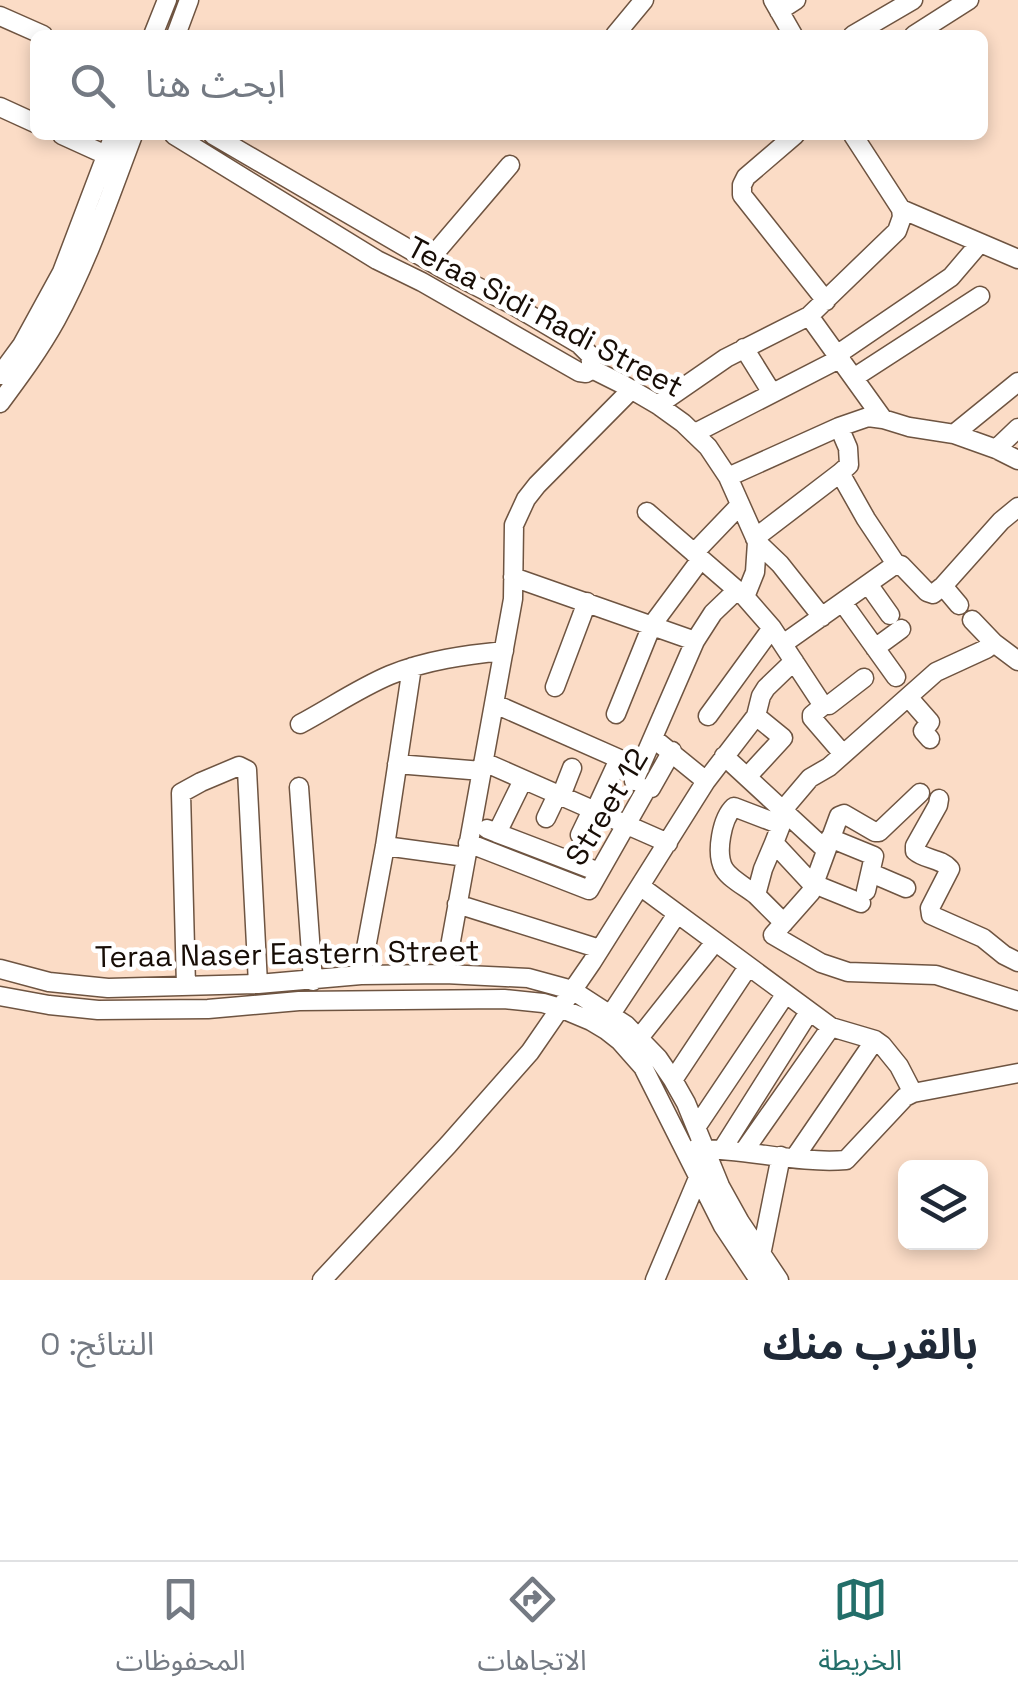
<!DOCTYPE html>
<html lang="ar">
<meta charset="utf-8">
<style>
:root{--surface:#fff;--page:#f6f6f7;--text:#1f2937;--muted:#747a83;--line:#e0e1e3;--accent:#236e69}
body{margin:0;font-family:"Space Grotesk","Noto Sans Arabic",sans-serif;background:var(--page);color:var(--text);direction:rtl}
.controls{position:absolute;right:30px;bottom:30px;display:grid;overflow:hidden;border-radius:15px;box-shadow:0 5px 15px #0003}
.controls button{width:90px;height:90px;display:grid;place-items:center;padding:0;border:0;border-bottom:2px solid var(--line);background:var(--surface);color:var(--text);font:50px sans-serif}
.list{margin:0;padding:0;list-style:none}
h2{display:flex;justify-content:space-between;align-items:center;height:130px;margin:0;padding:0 40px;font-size:42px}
h2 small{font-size:32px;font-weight:400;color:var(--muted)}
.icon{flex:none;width:55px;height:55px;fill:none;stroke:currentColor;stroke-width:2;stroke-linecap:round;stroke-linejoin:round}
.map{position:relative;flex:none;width:1018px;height:1280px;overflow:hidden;direction:ltr}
.search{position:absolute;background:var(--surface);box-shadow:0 5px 15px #0003;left:30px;right:30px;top:30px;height:110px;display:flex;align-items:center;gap:25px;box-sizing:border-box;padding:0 35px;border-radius:15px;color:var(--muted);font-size:38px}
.sheet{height:280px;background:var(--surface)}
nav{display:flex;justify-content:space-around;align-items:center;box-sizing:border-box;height:140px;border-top:2px solid var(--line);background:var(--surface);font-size:28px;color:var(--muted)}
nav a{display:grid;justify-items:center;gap:5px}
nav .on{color:var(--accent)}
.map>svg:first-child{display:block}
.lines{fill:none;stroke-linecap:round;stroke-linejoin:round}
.minor-casing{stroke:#6e5441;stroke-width:21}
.minor{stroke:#fff;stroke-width:18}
.labels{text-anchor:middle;stroke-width:9;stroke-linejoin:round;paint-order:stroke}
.street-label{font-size:30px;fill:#170d06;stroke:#fff}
</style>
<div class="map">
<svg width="1018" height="1280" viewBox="0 0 1018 1280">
<rect width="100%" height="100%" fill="#fbdcc6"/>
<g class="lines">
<g class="minor-casing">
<path id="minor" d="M773,0L793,35
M779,11L796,0
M0,16L43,35
M153,35L167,0
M176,35L189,0
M615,35L644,0
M853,35L913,0
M914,35L969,0
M0,107L35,123
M62,135L106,155
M174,135L377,260L422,282L579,372L586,373L592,369L622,384L658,405L683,423L708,447L728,477L757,542L780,564L822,617
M213,135L443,269L513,305L579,344L590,355L592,369
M795,135L746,177L742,185V195L826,301
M853,135L901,209L902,217L897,231L809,316L883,419
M901,209L1018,259
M429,260L510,165
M744,348L772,393
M838,354L951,277L980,243
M0,375L22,345L62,272L114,135
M855,377L980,296
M0,403C20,376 40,349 56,320C88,261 109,198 133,135
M658,405L726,358L809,316
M839,427L848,448L849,465L840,473L866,519L896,564L901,565L927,592L933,594L943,586L959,605
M695,433L841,358
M954,434L1018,382
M996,449L1018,428
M728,477L839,427L868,417L883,419L909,427L954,434L996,449L1018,460
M647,512L745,597L772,628L822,704L829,705L864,678
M755,538L840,473
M694,553L740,505
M513,577L695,641
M868,584L890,615
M943,586L1001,521L1018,507
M745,597L755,572L757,542
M843,603L896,677
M972,620L994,643L1018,661
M783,644L896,564
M875,648L901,629
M555,687L587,602
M908,697L930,722L923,731L930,739
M495,704L640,768
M824,705L812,715V718L843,754
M616,714L652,625L701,559
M708,716L772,628
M300,724C330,708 359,688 390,675C427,660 465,655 504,651
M724,756L826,850
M484,762L668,843
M397,764L482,771
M747,777L783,738L756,716
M634,781L695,641L713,613L737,590
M706,781L756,716L761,696L766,688L794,661
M299,787L313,981
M920,793L879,832H875L844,814L839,816L811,892L773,935L821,963L848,972L936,975L1018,1001
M561,796L572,768
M939,799L938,805L915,846V851C925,860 941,858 950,869L930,908L931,915L983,938L1004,955L1018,962
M595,811L619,759
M782,811L810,778L829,767L936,672L986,649L994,643
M546,818L557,795
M487,829L497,833L523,780
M497,833L599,872
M580,835L592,810
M830,838L874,856L866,891
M468,843L589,890L647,788H651L672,751
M774,843L763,869L756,895L784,923
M385,846L466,857
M871,873L906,888
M814,884L861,903
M640,886L831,1027L875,1040L882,1045L899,1066L913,1093
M756,895C746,887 730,879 724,869C715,853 722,818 734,807L781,825L774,843L814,886
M457,904L600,949
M0,969L49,982L108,988L258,984L361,975L445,974L528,978L572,990L626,1025L658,1058L673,1080L686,1103L720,1186L740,1222L779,1280
M445,974L513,599L514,525L526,499L537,485L632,389
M361,975L385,846L412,667
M186,986L181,793L201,782L239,766L247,770L258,984
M0,996L49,1005L98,1010L208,1009L299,1001L504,999L543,1003L560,1008L591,1021L606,1030L620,1041L643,1067L723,1226L759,1280
M611,1014L677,914
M639,1038L715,942
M673,1080L748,967
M697,1126L785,995
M723,1148L809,1012
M695,1149C745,1148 796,1164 846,1160L905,1097L913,1093L1018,1073
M744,1151L831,1027
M795,1157L875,1040
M761,1255L781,1156
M322,1280L448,1145L530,1052L592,962L706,781L653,738
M655,1280L698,1178"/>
</g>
<use href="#minor" class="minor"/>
</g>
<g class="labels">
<g class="street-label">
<text transform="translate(545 317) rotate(28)" y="10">Teraa Sidi Radi Street</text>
<text transform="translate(607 807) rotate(-59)" y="10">Street 12</text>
<text transform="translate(287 954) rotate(-1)" y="10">Teraa Naser Eastern Street</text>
</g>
</g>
</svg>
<div class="controls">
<button><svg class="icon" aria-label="layers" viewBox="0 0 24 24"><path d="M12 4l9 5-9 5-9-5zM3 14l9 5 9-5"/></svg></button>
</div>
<div class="search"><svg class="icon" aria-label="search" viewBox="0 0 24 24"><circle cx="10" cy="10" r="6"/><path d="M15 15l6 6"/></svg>ابحث هنا</div>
</div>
<section class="sheet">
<h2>بالقرب منك<small>النتائج: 0</small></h2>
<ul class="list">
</ul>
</section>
<nav>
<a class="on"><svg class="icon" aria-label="map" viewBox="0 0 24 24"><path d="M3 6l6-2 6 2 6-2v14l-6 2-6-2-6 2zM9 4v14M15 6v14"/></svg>الخريطة</a>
<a><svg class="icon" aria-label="directions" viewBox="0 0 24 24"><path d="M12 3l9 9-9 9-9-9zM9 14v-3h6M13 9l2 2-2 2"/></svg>الاتجاهات</a>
<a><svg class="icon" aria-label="saved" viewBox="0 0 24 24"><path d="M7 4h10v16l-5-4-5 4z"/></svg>المحفوظات</a>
</nav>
